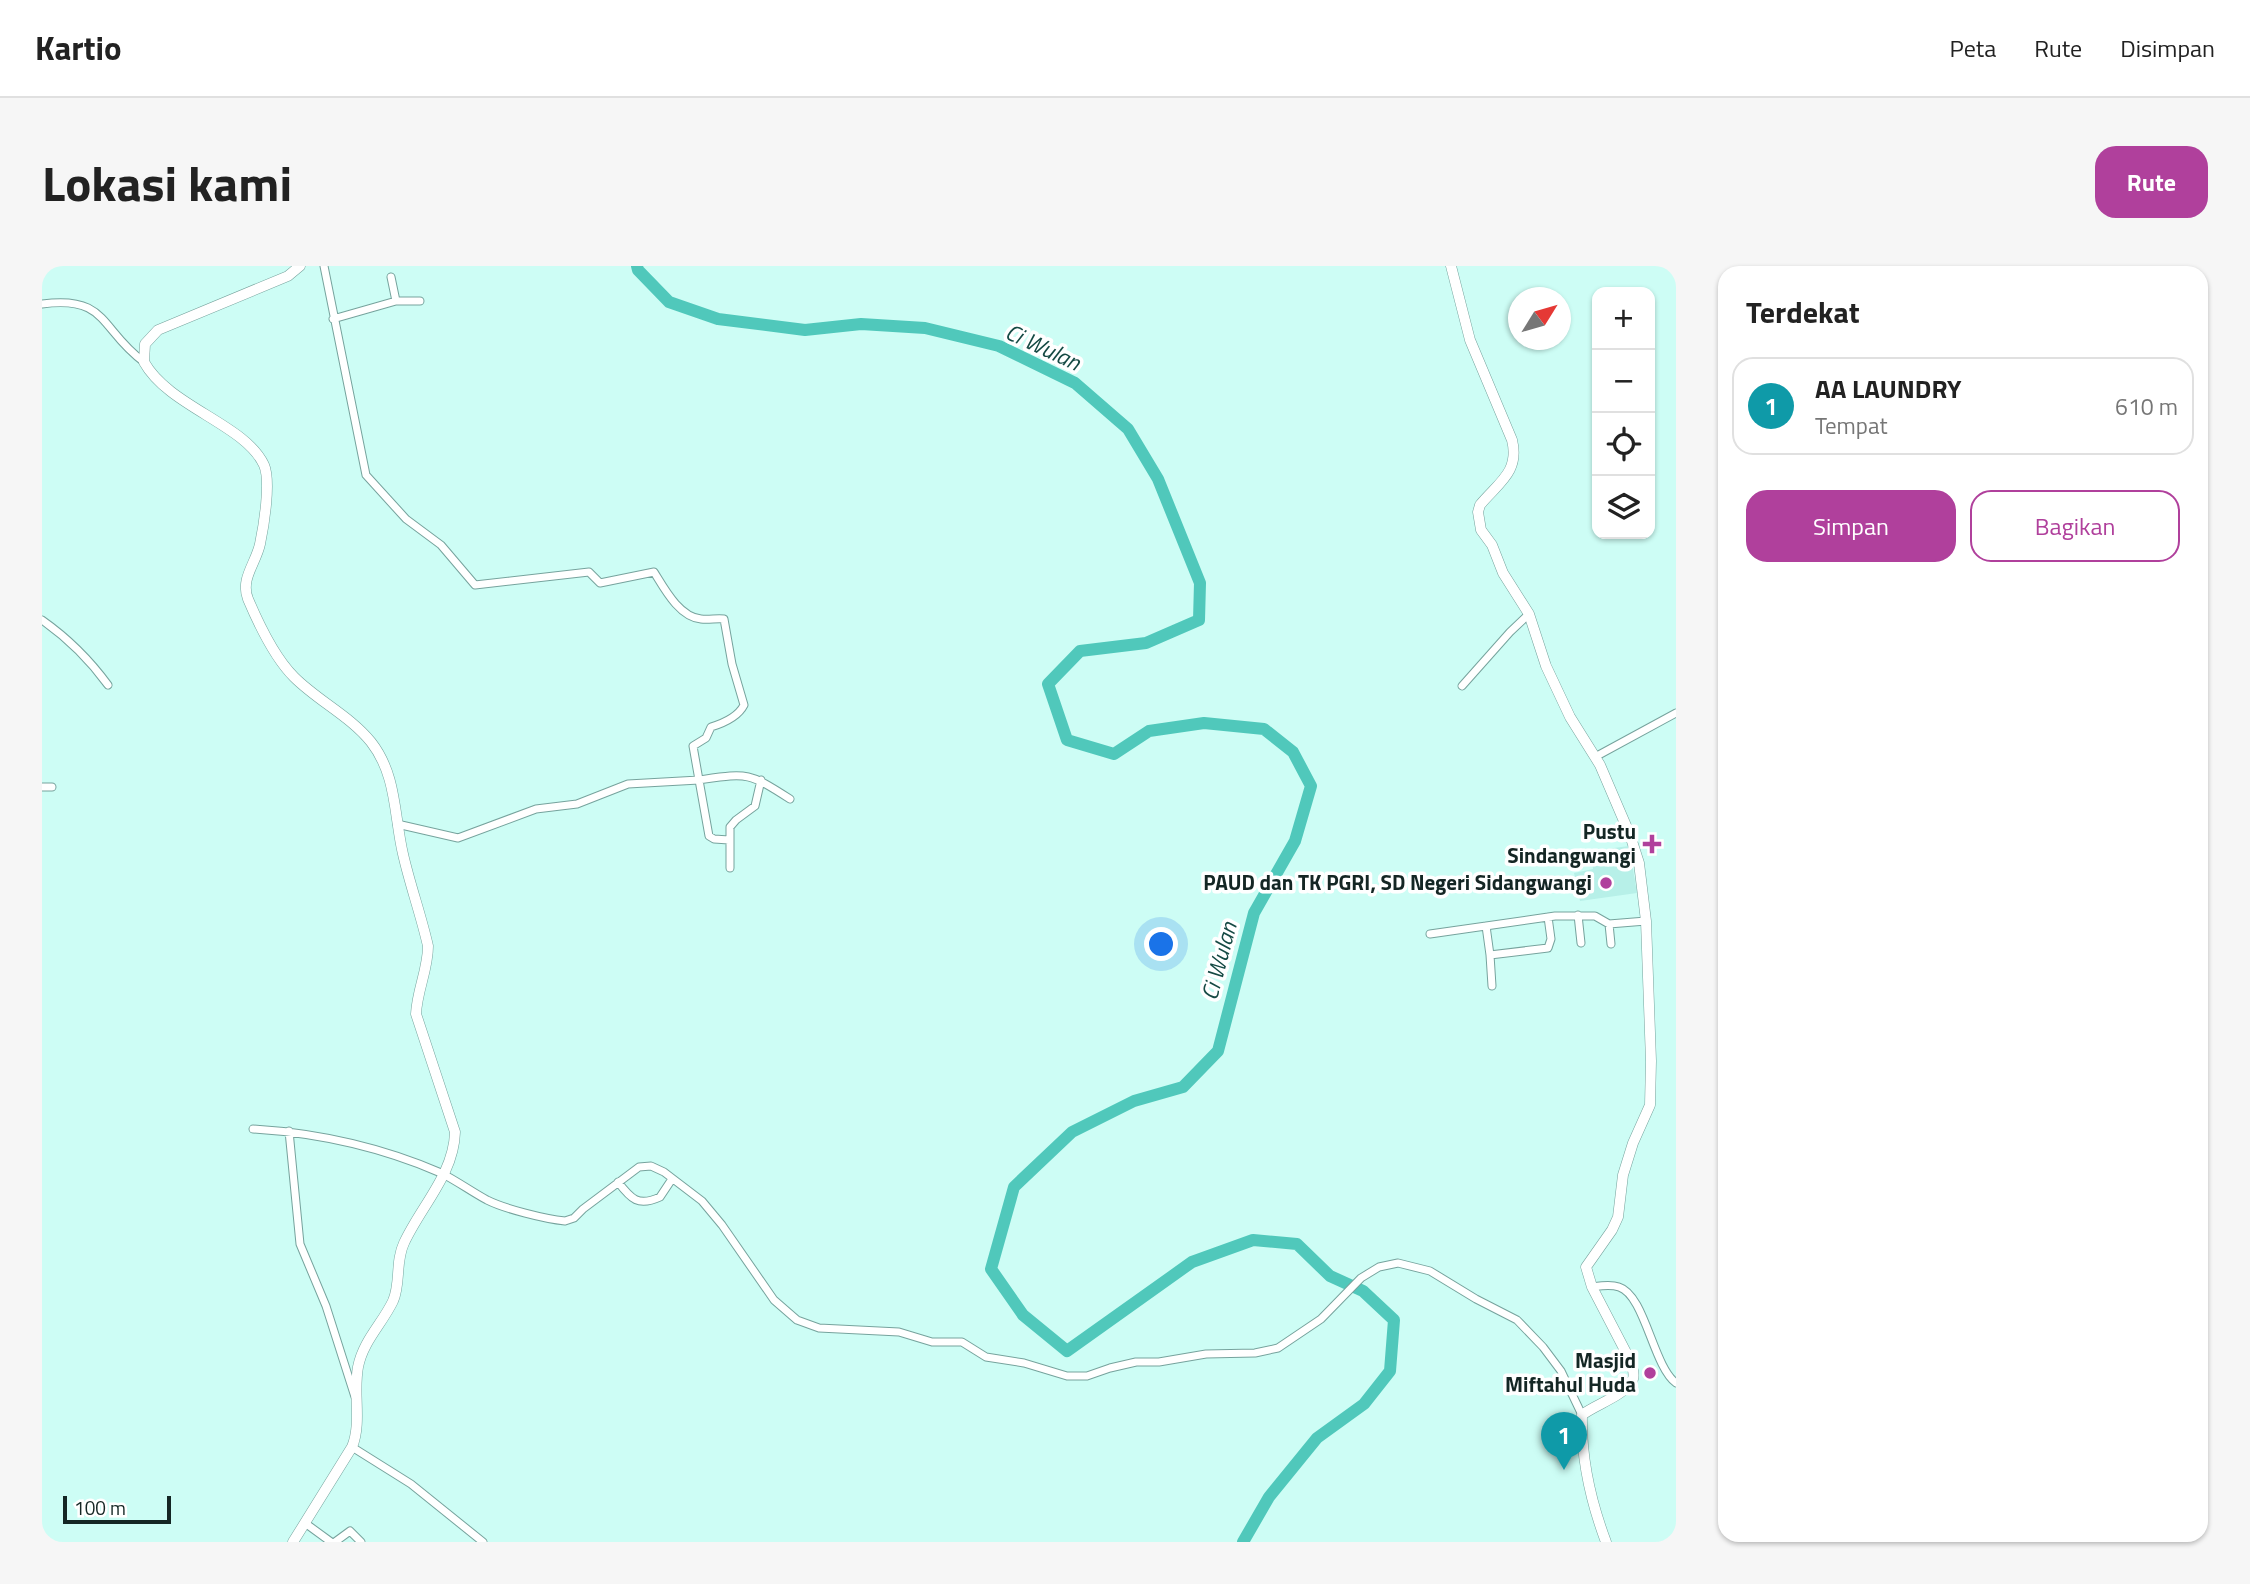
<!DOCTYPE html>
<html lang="id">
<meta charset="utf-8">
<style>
:root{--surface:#fff;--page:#f6f6f6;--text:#222;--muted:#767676;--line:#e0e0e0;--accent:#b0409c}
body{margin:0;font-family:"Titillium Web",sans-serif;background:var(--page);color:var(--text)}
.controls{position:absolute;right:21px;top:21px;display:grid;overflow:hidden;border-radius:14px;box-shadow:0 2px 5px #0004}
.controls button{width:63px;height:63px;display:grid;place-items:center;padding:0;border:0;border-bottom:2px solid var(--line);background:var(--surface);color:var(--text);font:35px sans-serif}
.compass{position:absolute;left:1466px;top:21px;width:63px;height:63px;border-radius:50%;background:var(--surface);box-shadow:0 2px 5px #0004;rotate:53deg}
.scale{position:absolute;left:21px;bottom:18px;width:108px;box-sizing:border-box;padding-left:7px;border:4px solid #142624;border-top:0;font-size:19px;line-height:24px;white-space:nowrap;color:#142624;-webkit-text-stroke:5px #fff;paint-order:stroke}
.you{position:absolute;left:1120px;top:679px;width:24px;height:24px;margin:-18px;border:5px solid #fff;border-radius:50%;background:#1a73e8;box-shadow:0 0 0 10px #1a73e833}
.badge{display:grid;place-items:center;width:46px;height:46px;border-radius:50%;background:var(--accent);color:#fff;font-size:23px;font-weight:700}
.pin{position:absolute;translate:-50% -58px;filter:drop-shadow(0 2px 4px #0008)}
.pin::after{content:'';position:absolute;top:37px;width:24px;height:21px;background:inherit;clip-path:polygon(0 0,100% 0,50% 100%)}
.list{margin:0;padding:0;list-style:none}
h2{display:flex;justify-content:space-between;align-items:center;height:91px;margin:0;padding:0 28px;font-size:30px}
h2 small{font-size:23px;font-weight:400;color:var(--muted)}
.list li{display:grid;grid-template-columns:46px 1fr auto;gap:21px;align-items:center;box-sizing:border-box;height:98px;margin:0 14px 14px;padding:0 14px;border:2px solid var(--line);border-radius:21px}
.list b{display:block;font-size:26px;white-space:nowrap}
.list p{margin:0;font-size:23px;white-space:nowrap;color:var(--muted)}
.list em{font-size:23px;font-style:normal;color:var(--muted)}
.actions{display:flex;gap:14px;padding:21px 28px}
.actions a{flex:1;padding:16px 0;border:2px solid var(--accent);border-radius:21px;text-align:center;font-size:24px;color:var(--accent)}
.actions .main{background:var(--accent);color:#fff}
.icon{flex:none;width:38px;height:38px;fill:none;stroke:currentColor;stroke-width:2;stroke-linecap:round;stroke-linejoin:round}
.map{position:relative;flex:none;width:1634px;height:1276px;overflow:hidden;border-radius:21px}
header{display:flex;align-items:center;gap:42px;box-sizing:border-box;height:98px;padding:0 35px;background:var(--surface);border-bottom:2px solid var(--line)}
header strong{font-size:33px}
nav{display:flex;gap:38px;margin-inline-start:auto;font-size:24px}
.intro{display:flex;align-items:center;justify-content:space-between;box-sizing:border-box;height:168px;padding:0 42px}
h1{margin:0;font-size:49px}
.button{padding:18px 32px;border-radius:21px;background:var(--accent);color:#fff;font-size:24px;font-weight:700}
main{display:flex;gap:42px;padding:0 42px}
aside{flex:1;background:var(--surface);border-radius:21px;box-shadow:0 2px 5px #0004}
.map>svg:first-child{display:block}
.built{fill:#b7f0e8}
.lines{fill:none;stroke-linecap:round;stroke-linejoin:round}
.river{stroke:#50c8bb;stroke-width:12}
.street-casing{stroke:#76a39d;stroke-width:9}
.secondary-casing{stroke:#76a39d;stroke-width:11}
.street{stroke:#fff;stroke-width:7}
.secondary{stroke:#fff;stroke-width:10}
.poi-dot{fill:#b0409c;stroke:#fff;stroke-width:2.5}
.labels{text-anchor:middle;stroke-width:7;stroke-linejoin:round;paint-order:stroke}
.poi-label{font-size:21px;font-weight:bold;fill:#142624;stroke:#fff;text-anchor:end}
.water-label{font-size:23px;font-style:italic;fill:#154a44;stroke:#fff}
</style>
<header>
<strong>Kartio</strong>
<nav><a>Peta</a><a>Rute</a><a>Disimpan</a></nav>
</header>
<div class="intro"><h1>Lokasi kami</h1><a class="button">Rute</a></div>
<main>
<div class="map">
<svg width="1634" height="1276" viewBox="0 0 1634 1276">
<rect width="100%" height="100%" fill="#cdfdf5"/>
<path class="built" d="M1587,580L1595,627L1538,635L1532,607L1551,603L1549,585Z"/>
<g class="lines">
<path class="river" d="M595,0L596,4L627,36L676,53L763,64L819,58L883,62L957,80L1033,117L1086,163L1116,213L1158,317L1157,354L1104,377L1038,385L1006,418L1025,474L1072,488L1107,465L1162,457L1222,463L1251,486L1269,520L1253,575L1212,647L1176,785L1141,821L1092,835L1030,866L972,921L949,1003L981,1049L1025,1085L1150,996L1211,974L1255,978L1288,1010L1321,1025L1352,1054L1348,1105L1322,1138L1275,1172L1227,1231L1201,1276"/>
<g class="street-casing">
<path id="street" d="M282,0L324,209L364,253L399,279L433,319L547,306L558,317L612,306C622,322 637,351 659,353C667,354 675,352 682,353L690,398L702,439C696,451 682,457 669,461L664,472L651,480L657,514L586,518L535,538L494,543L416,572L355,558
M349,11L354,35
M0,38C66,29 58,64 102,96
M291,53L354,35H378
M0,354C27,373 47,393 66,419
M1420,420L1468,366L1487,348
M1553,491L1634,447
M0,521H10
M687,574L672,573L667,570L657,514C706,507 706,506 748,533
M688,602V561L694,554L713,540L719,514
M1536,649L1539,677
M1567,658L1569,678
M1444,660L1448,689L1506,682L1509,673L1506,651
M1388,668L1513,650H1553L1567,658L1604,655
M1448,689L1450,720
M211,863C275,867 339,881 399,907C415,915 430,926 445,934C463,943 503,953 523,955L532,952L541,943L597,901L609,900L622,906L660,935L680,959L732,1034L755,1054L777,1062L857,1066L890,1076H920L944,1091L982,1097L1025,1110H1045L1068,1102L1094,1096H1117L1164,1088L1213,1087L1236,1082L1279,1053L1319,1012L1337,1001L1356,997L1388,1005L1434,1033L1475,1054L1501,1081L1519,1105L1540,1149
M247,865L258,978L284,1040L313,1131
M576,916C589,933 596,941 618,931L630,913
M1550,1021C1558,1020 1568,1018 1577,1021C1603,1029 1611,1100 1634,1117
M310,1181L369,1218L441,1276
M263,1257L289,1276
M293,1276L308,1265L319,1276"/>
</g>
<g class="secondary-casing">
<path id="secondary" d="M1409,0L1428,74L1470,174C1478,206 1456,217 1438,239L1436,246L1439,264L1450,279L1461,307L1487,348L1504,400L1528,451L1558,499L1588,569L1597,597L1604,655L1609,795L1608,839L1591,877L1581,909L1576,951L1570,964L1544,1001L1550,1021L1589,1096C1590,1102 1593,1107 1591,1113C1583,1130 1554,1138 1540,1149C1539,1192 1549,1236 1564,1276
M251,1276L310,1181C320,1156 311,1128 316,1101C321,1075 340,1058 351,1035C359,1017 353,996 362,977C379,940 412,908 413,866L374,748C375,724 386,704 386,680C379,649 368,619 361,588C352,550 355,509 329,476C308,450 276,435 252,411C232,391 217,359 206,333C198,313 214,297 218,278C222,259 229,215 222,199C203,158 127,141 102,96L103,78L116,64L246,10L258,0"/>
</g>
<use href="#street" class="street"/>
<use href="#secondary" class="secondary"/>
</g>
<g class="poi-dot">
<path d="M1606.5 567.5h7v7h7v7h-7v7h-7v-7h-7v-7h7z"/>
<circle cx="1564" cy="617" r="7"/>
<circle cx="1608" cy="1107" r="7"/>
</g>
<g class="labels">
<g class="poi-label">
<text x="1594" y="573">Pustu<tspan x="1594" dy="24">Sindangwangi</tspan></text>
<text x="1550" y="624">PAUD dan TK PGRI, SD Negeri Sidangwangi</text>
<text x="1594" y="1102">Masjid<tspan x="1594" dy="24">Miftahul Huda</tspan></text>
</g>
<g class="water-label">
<text transform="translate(1001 81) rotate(25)" y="8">Ci Wulan</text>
<text transform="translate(1177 695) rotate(-75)" y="8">Ci Wulan</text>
</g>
</g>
</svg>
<div class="controls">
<button>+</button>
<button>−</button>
<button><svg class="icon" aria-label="locate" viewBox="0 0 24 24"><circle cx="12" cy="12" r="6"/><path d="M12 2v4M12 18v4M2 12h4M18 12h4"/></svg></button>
<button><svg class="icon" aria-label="layers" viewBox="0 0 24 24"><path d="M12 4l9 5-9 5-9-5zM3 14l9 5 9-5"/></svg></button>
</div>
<svg class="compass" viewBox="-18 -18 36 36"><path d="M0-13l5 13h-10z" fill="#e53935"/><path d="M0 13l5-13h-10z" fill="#767676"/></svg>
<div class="scale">100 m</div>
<div class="you"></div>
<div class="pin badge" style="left:1522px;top:1204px;background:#0f9aa8">1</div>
</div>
<aside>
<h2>Terdekat<small></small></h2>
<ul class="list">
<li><span class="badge" style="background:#0f9aa8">1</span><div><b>AA LAUNDRY</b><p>Tempat</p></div><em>610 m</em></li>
</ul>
<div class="actions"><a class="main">Simpan</a><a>Bagikan</a></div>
</aside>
</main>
